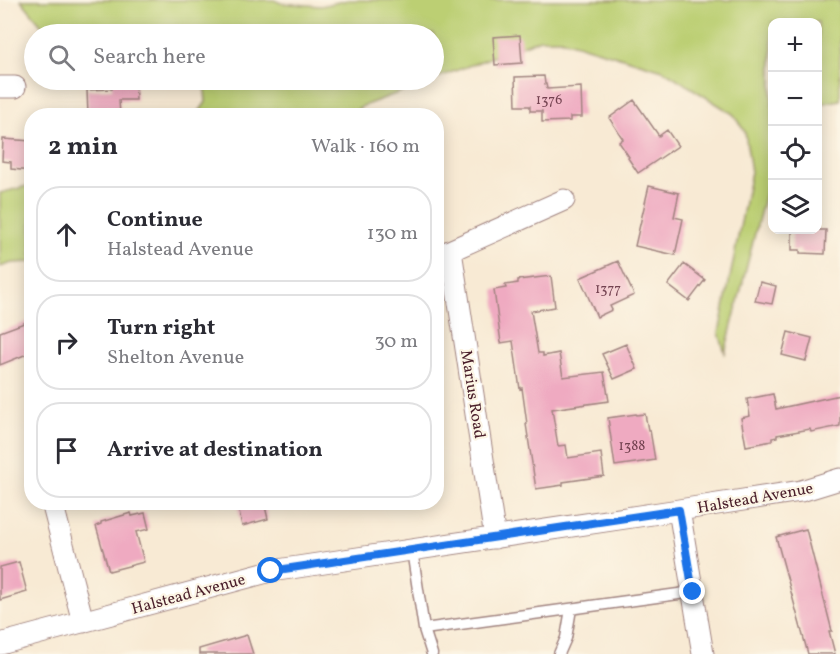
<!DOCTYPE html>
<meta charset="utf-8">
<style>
:root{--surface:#fff;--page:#f7f7f7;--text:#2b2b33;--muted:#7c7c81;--line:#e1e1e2}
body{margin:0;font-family:Vollkorn,serif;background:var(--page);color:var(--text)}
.controls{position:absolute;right:18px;top:18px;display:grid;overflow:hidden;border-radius:12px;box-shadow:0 3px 15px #0003}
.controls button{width:54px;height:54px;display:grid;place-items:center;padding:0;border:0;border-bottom:2px solid var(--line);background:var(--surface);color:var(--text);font:30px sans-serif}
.stop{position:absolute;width:18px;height:18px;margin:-14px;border:4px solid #1a73e8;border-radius:50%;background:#fff}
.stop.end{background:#1a73e8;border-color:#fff;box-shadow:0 2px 6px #0008}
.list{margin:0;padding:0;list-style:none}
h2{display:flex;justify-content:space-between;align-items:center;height:78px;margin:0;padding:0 24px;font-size:26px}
h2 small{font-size:20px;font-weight:400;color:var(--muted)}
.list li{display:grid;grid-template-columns:39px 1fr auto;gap:18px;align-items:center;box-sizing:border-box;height:96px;margin:0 12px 12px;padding:0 12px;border:2px solid var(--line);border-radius:24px}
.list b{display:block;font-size:22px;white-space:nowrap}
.list p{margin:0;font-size:20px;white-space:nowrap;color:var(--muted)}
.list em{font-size:20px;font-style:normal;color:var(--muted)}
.icon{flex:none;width:33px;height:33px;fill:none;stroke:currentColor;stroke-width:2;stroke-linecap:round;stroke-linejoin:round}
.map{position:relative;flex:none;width:840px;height:654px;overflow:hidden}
.search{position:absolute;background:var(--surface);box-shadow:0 3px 15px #0003;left:24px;top:24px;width:420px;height:66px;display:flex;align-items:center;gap:15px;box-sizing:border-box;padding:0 21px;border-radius:33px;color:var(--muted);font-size:22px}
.panel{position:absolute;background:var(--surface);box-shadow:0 3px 15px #0003;left:24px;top:108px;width:420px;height:402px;border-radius:24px}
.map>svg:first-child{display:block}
.green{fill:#bccf73;stroke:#83774f;stroke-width:1.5}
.building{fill:#efaac1}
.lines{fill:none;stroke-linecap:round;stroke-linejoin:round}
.service-casing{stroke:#a18480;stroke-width:13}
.minor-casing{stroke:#a18480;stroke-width:23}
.service{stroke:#fff;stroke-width:10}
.minor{stroke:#fff;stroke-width:21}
.route{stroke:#1a73e8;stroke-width:8}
.labels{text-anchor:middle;stroke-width:4.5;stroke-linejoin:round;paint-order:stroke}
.number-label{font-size:14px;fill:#734250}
.street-label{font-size:16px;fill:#4a1f2b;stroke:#fcf5e5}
</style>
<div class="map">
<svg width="840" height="654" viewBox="0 0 840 654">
<rect width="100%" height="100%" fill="#fcf5e5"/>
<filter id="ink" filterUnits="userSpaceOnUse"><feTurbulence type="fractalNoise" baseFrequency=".0167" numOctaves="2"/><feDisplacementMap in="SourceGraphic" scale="12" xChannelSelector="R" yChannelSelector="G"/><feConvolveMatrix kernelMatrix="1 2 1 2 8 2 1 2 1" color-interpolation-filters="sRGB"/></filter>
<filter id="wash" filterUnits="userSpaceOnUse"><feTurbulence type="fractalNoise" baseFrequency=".008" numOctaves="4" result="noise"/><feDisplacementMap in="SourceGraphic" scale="24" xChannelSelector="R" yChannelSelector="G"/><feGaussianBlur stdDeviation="1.35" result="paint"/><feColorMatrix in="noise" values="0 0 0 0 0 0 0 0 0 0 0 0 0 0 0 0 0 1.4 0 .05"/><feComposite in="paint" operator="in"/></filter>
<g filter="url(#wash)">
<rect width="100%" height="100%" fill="#f8ead4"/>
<path class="green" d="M21,0H274L281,3L321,6L348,0H840V100L818,104V22H772V166L725,353L719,333L751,172L745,132L733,114L663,70L560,39H540L434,79V34H55L44,28Z
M204,80H433L363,106L350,115H197L206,102Z
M31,185V262L12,263L0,267V193Z"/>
<g id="blocks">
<path class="building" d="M520,35L522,63L495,65L493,37Z
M544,76L545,84H546L547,89L581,87L582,117H570V121L542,122V111H530V106H516L515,77Z
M112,80H135L136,100H119L120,116H88L87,90L112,89Z
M634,100L659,136L667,130L678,146L638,173L628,158L629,157L619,142L623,139L609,118Z
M3,139L32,141V171L11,169V162L2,161Z
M649,186L679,193L674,217L683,219L675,255L635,246Z
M792,230H826L825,254L800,253V250H792Z
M618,261L634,295L610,306L612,310L597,317L580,278Z
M684,264L705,280L689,301L668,285Z
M551,276L555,307L531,311L538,353H543V356L559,353L563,377L604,372L609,401L552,409L558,446L566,445L568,458L601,453L604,476L563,482V485L536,489L526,424H527L522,388L520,389L513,341L501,343L494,290L506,288L505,285L518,283V280Z
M760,282L776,286L772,304L755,301Z
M32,320V352L0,365V332Z
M788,332L812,338L806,361L782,355Z
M626,344L637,369L614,379L602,354Z
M773,394L776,409L840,395V426L811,432L810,429L777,435V437L772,438V441L746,446L741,418L750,416L747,399Z
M636,414V415L645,414L648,430H650L655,460L615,466L608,418Z
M237,502H264L268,519L242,526Z
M131,513L132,516L145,513L149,529L136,532L144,562L109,571L96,526L101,524V522Z
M806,529L832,631H829L835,654H808L776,537Z
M19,562L27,592L0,600V567Z
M247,635L253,654H199V649Z"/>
</g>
</g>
<g filter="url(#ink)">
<use href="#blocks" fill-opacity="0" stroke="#a18480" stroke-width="1.5"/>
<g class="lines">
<g class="service-casing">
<path id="service" d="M412,550L424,629L693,592
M424,629L432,654
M559,654L566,638L571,609"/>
</g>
<g class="minor-casing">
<path id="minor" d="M0,87H15
M451,251L495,538
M436,257L564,200
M52,502L83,622
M679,510L703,654
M0,644L271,571L679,510L801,491L840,479"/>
</g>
<use href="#service" class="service"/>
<use href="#minor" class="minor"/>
</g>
</g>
<g class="lines" filter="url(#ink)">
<path class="route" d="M271,571L679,510L693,592"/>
</g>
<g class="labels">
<g class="number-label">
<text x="549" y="104">1376</text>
<text x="608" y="293">1377</text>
<text x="632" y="450">1388</text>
</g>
<g class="street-label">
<text transform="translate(474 394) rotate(81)" y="6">Marius Road</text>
<text transform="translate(755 497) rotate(-10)" y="6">Halstead Avenue</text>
<text transform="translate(188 593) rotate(-15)" y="6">Halstead Avenue</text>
</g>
</g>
</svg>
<div class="controls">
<button>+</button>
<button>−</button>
<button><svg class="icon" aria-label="locate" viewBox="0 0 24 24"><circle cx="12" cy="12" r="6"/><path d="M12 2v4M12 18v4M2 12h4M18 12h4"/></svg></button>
<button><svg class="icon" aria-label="layers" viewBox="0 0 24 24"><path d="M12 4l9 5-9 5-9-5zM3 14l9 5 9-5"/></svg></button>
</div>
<div class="stop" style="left:271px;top:571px"></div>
<div class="stop end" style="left:693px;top:592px"></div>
<div class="search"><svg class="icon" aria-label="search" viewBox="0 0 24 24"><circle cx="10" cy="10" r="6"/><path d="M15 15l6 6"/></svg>Search here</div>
<section class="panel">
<h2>2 min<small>Walk · 160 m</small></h2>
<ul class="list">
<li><svg class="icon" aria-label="ahead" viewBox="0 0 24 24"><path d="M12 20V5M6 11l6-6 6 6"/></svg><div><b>Continue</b><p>Halstead Avenue</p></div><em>130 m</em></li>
<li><svg class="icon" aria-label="right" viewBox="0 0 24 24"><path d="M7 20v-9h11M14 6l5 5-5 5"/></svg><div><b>Turn right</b><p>Shelton Avenue</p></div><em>30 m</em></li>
<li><svg class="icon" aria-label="arrive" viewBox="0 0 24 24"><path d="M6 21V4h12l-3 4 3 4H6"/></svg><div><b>Arrive at destination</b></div></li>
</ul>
</section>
</div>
